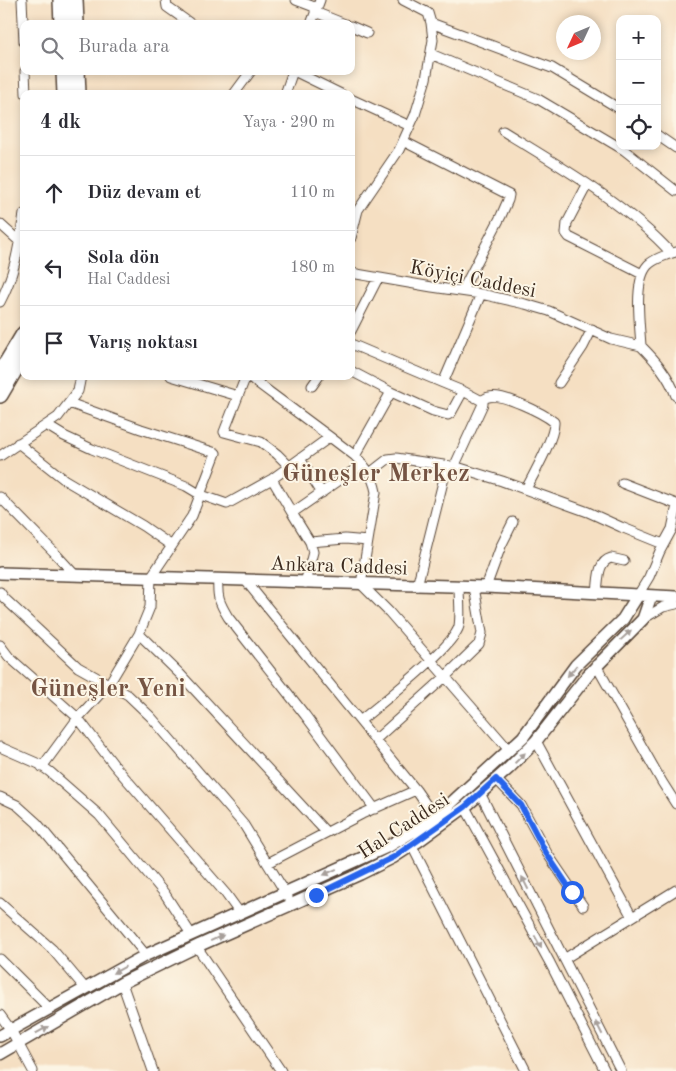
<!DOCTYPE html>
<html lang="tr">
<meta charset="utf-8">
<style>
:root{--surface:#fff;--page:#f7f7f7;--text:#2b2b33;--muted:#7c7c81;--line:#e1e1e2}
body{margin:0;font-family:"Old Standard TT",serif;background:var(--page);color:var(--text)}
.controls{position:absolute;right:15px;top:15px;display:grid;overflow:hidden;border-radius:10px;box-shadow:0 2px 8px #0003}
.controls button{width:45px;height:45px;display:grid;place-items:center;padding:0;border:0;border-bottom:1px solid var(--line);background:var(--surface);color:var(--text);font:25px sans-serif}
.compass{position:absolute;left:556px;top:15px;width:45px;height:45px;border-radius:50%;background:var(--surface);box-shadow:0 2px 8px #0003;rotate:226deg}
.stop{position:absolute;width:15px;height:15px;margin:-11px;border:4px solid #2563eb;border-radius:50%;background:#fff}
.stop.end{background:#2563eb;border-color:#fff;box-shadow:0 1px 5px #0008}
.list{margin:0;padding:0;list-style:none}
h2{display:flex;justify-content:space-between;align-items:center;height:65px;margin:0;padding:0 20px;font-size:21px}
h2 small{font-size:16px;font-weight:400;color:var(--muted)}
.list li{display:grid;grid-template-columns:32px 1fr auto;gap:15px;align-items:center;box-sizing:border-box;height:75px;padding:0 20px;border-top:1px solid var(--line)}
.list b{display:block;font-size:19px;white-space:nowrap}
.list p{margin:0;font-size:16px;white-space:nowrap;color:var(--muted)}
.list em{font-size:16px;font-style:normal;color:var(--muted)}
.icon{flex:none;width:28px;height:28px;fill:none;stroke:currentColor;stroke-width:2;stroke-linecap:round;stroke-linejoin:round}
.map{position:relative;flex:none;width:676px;height:1071px;overflow:hidden}
.search{position:absolute;background:var(--surface);box-shadow:0 2px 8px #0003;left:20px;top:20px;width:335px;height:55px;display:flex;align-items:center;gap:12px;box-sizing:border-box;padding:0 18px;border-radius:10px;color:var(--muted);font-size:19px}
.panel{position:absolute;background:var(--surface);box-shadow:0 2px 8px #0003;left:20px;top:90px;width:335px;height:290px;border-radius:10px}
.map>svg:first-child{display:block}
.lines{fill:none;stroke-linecap:round;stroke-linejoin:round}
.minor-casing{stroke:#574537;stroke-width:11}
.tertiary-casing{stroke:#574537;stroke-width:14}
.trunk-casing{stroke:#574537;stroke-width:18}
.minor{stroke:#fff;stroke-width:9}
.tertiary{stroke:#fff;stroke-width:11}
.trunk{stroke:#fff;stroke-width:15}
.oneway{fill:#a79f9a}
.route{stroke:#2563eb;stroke-width:6}
.labels{text-anchor:middle;stroke-width:4;stroke-linejoin:round;paint-order:stroke}
.street-label{font-size:20px;fill:#3b2a1e;stroke:#fcf5e5}
.district-label{font-size:25px;font-weight:bold;fill:#755443;stroke:#fcf5e5}
</style>
<div class="map">
<svg width="676" height="1071" viewBox="0 0 676 1071">
<rect width="100%" height="100%" fill="#fcf5e5"/>
<filter id="ink" filterUnits="userSpaceOnUse"><feTurbulence type="fractalNoise" baseFrequency=".02" numOctaves="2"/><feDisplacementMap in="SourceGraphic" scale="10" xChannelSelector="R" yChannelSelector="G"/><feConvolveMatrix kernelMatrix="1 2 1 2 8 2 1 2 1" color-interpolation-filters="sRGB"/></filter>
<filter id="wash" filterUnits="userSpaceOnUse"><feTurbulence type="fractalNoise" baseFrequency=".0096" numOctaves="4" result="noise"/><feDisplacementMap in="SourceGraphic" scale="20" xChannelSelector="R" yChannelSelector="G"/><feGaussianBlur stdDeviation="1.12" result="paint"/><feColorMatrix in="noise" values="0 0 0 0 0 0 0 0 0 0 0 0 0 0 0 0 0 1.4 0 .05"/><feComposite in="paint" operator="in"/></filter>
<g filter="url(#wash)">
<rect width="100%" height="100%" fill="#f5dfc2"/>
</g>
<g filter="url(#ink)">
<g class="lines">
<g class="minor-casing">
<path id="minor" d="M22,0L24,42
M166,0L167,7L191,24
M296,0L317,8
M315,12L345,24
M431,23L552,68L620,109
M311,24L320,0
M351,26L367,33
M431,54L538,99L624,150L676,191
M25,71L26,94
M294,71L341,94
M234,94L251,71
M285,94L293,71
M351,99L410,126
M503,131C558,165 628,205 671,253
M657,135L676,148
M403,141L509,195L508,200L501,216L462,291
M587,185L567,223L566,233L569,237L642,274
M0,224L20,242
M351,238L358,210L399,150L415,115L426,79L433,40L431,23L428,13L403,0
M676,252C668,254 654,259 648,265C633,281 640,326 641,346C656,361 669,376 676,396
M351,273L432,287L481,294L525,304L549,311L611,339L641,346
M0,302C15,274 19,245 24,214
M351,331L378,278
M351,344L443,383
M171,376L238,396
M246,376L224,432L261,442L277,454L289,466
M559,383L583,347L592,329
M312,386L319,376
M391,392L433,411L448,415L451,413L463,391
M482,401C483,400 487,397 489,397C502,393 543,413 554,422C555,437 534,474 526,489
M46,425L64,436L92,449L186,486L201,495L227,504L272,479L330,437L248,376
M330,437L355,456L391,392L351,371
M18,443L65,480L143,526L172,546
M0,456L58,417L78,391L81,376
M355,456C366,467 373,476 376,492L361,584L389,612L509,750
M300,459L322,493
M454,467L483,404L482,401L465,392L443,383L481,294
M370,473L388,459L396,458L457,467L502,481L588,512L621,527L663,544
M272,479L292,513L363,464
M622,483L676,504
M0,497L53,551L75,575
M292,513L310,542L313,552L305,583
M310,542L345,539L368,541
M218,580C217,597 219,602 228,617L305,715L375,809
M245,580L416,790L434,816
M417,586L447,466
M486,587L501,546L513,522
M0,592L4,598L78,667L128,695L151,717L244,825L288,897
M597,592C599,580 597,562 611,558L624,561
M638,595L649,577L660,551L672,529L676,510
M643,619L663,607L676,604
M139,634L180,674L326,832
M0,645L9,657L78,718L114,765L226,894L239,912
M596,665L662,782L676,804
M360,721C380,704 454,647 459,626C461,614 459,599 459,587
M375,740L445,677L479,644L482,633L474,587
M536,741L632,917
M0,747L39,764L50,772L99,815L165,894L191,934
M42,767L78,718L109,684L139,634L150,607L151,577L192,516L216,453L141,429L69,403
M496,779L521,805L547,853L583,906
M480,793L621,1071
M0,797L17,805L37,823L146,955
M465,807L550,963L605,1071
M412,846L526,1071
M268,863L362,814L416,790
M0,903L52,949L85,988
M197,947L281,1071
M0,959L50,1009
M564,959L676,890
M122,983L153,1071
M0,1015L11,1030L33,1071"/>
</g>
<g class="tertiary-casing">
<path id="tertiary" d="M0,573L486,587L676,597
M0,1036L146,955L389,846L415,830L449,805L509,750L523,737L576,665L623,619L638,595
M0,1054L122,983L200,945L360,874L394,857L417,842L465,807L508,769L536,741L588,675L643,619L651,596"/>
</g>
<g class="trunk-casing">
<path id="trunk" d="M61,0L62,24
M75,0L76,24
M64,71L65,94
M77,71L78,94
M0,374L24,334
M0,395L24,354"/>
</g>
<use href="#minor" class="minor"/>
<use href="#tertiary" class="tertiary"/>
<use href="#trunk" class="trunk"/>
</g>
<defs><path id="oneway-solid" d="M-6-.8H1V-3.2L6.5 0L1 3.2V.8H-6Z" transform="scale(1.25)"/></defs>
<g class="oneway">
<use href="#oneway-solid" transform="translate(626 635) rotate(-43)"/>
<use href="#oneway-solid" transform="translate(572 671) rotate(130)"/>
<use href="#oneway-solid" transform="translate(520 758) rotate(-44)"/>
<use href="#oneway-solid" transform="translate(330 872) rotate(155)"/>
<use href="#oneway-solid" transform="translate(525 883) rotate(-117)"/>
<use href="#oneway-solid" transform="translate(217 938) rotate(-24)"/>
<use href="#oneway-solid" transform="translate(538 942) rotate(62)"/>
<use href="#oneway-solid" transform="translate(119 970) rotate(152)"/>
<use href="#oneway-solid" transform="translate(599 1028) rotate(-117)"/>
<use href="#oneway-solid" transform="translate(42 1030) rotate(-29)"/>
</g>
</g>
<g class="lines" filter="url(#ink)">
<path class="route" d="M316,895L394,857L465,807L496,779L521,805L546,853L572,892"/>
</g>
<g class="labels">
<g class="street-label">
<text transform="translate(473 278) rotate(11)" y="7">Köyiçi Caddesi</text>
<text transform="translate(339 565) rotate(2)" y="7">Ankara Caddesi</text>
<text transform="translate(403 825) rotate(-33)" y="7">Hal Caddesi</text>
</g>
<g class="district-label">
<text x="376" y="481">Güneşler Merkez</text>
<text x="108" y="696">Güneşler Yeni</text>
</g>
</g>
</svg>
<div class="controls">
<button>+</button>
<button>−</button>
<button><svg class="icon" aria-label="locate" viewBox="0 0 24 24"><circle cx="12" cy="12" r="6"/><path d="M12 2v4M12 18v4M2 12h4M18 12h4"/></svg></button>
</div>
<svg class="compass" viewBox="-18 -18 36 36"><path d="M0-13l5 13h-10z" fill="#e53935"/><path d="M0 13l5-13h-10z" fill="#7c7c81"/></svg>
<div class="stop" style="left:572px;top:892px"></div>
<div class="stop end" style="left:316px;top:895px"></div>
<div class="search"><svg class="icon" aria-label="search" viewBox="0 0 24 24"><circle cx="10" cy="10" r="6"/><path d="M15 15l6 6"/></svg>Burada ara</div>
<section class="panel">
<h2>4 dk<small>Yaya · 290 m</small></h2>
<ul class="list">
<li><svg class="icon" aria-label="ahead" viewBox="0 0 24 24"><path d="M12 20V5M6 11l6-6 6 6"/></svg><div><b>Düz devam et</b></div><em>110 m</em></li>
<li><svg class="icon" aria-label="left" viewBox="0 0 24 24"><path d="M17 20v-9H6M10 6l-5 5 5 5"/></svg><div><b>Sola dön</b><p>Hal Caddesi</p></div><em>180 m</em></li>
<li><svg class="icon" aria-label="arrive" viewBox="0 0 24 24"><path d="M6 21V4h12l-3 4 3 4H6"/></svg><div><b>Varış noktası</b></div></li>
</ul>
</section>
</div>
